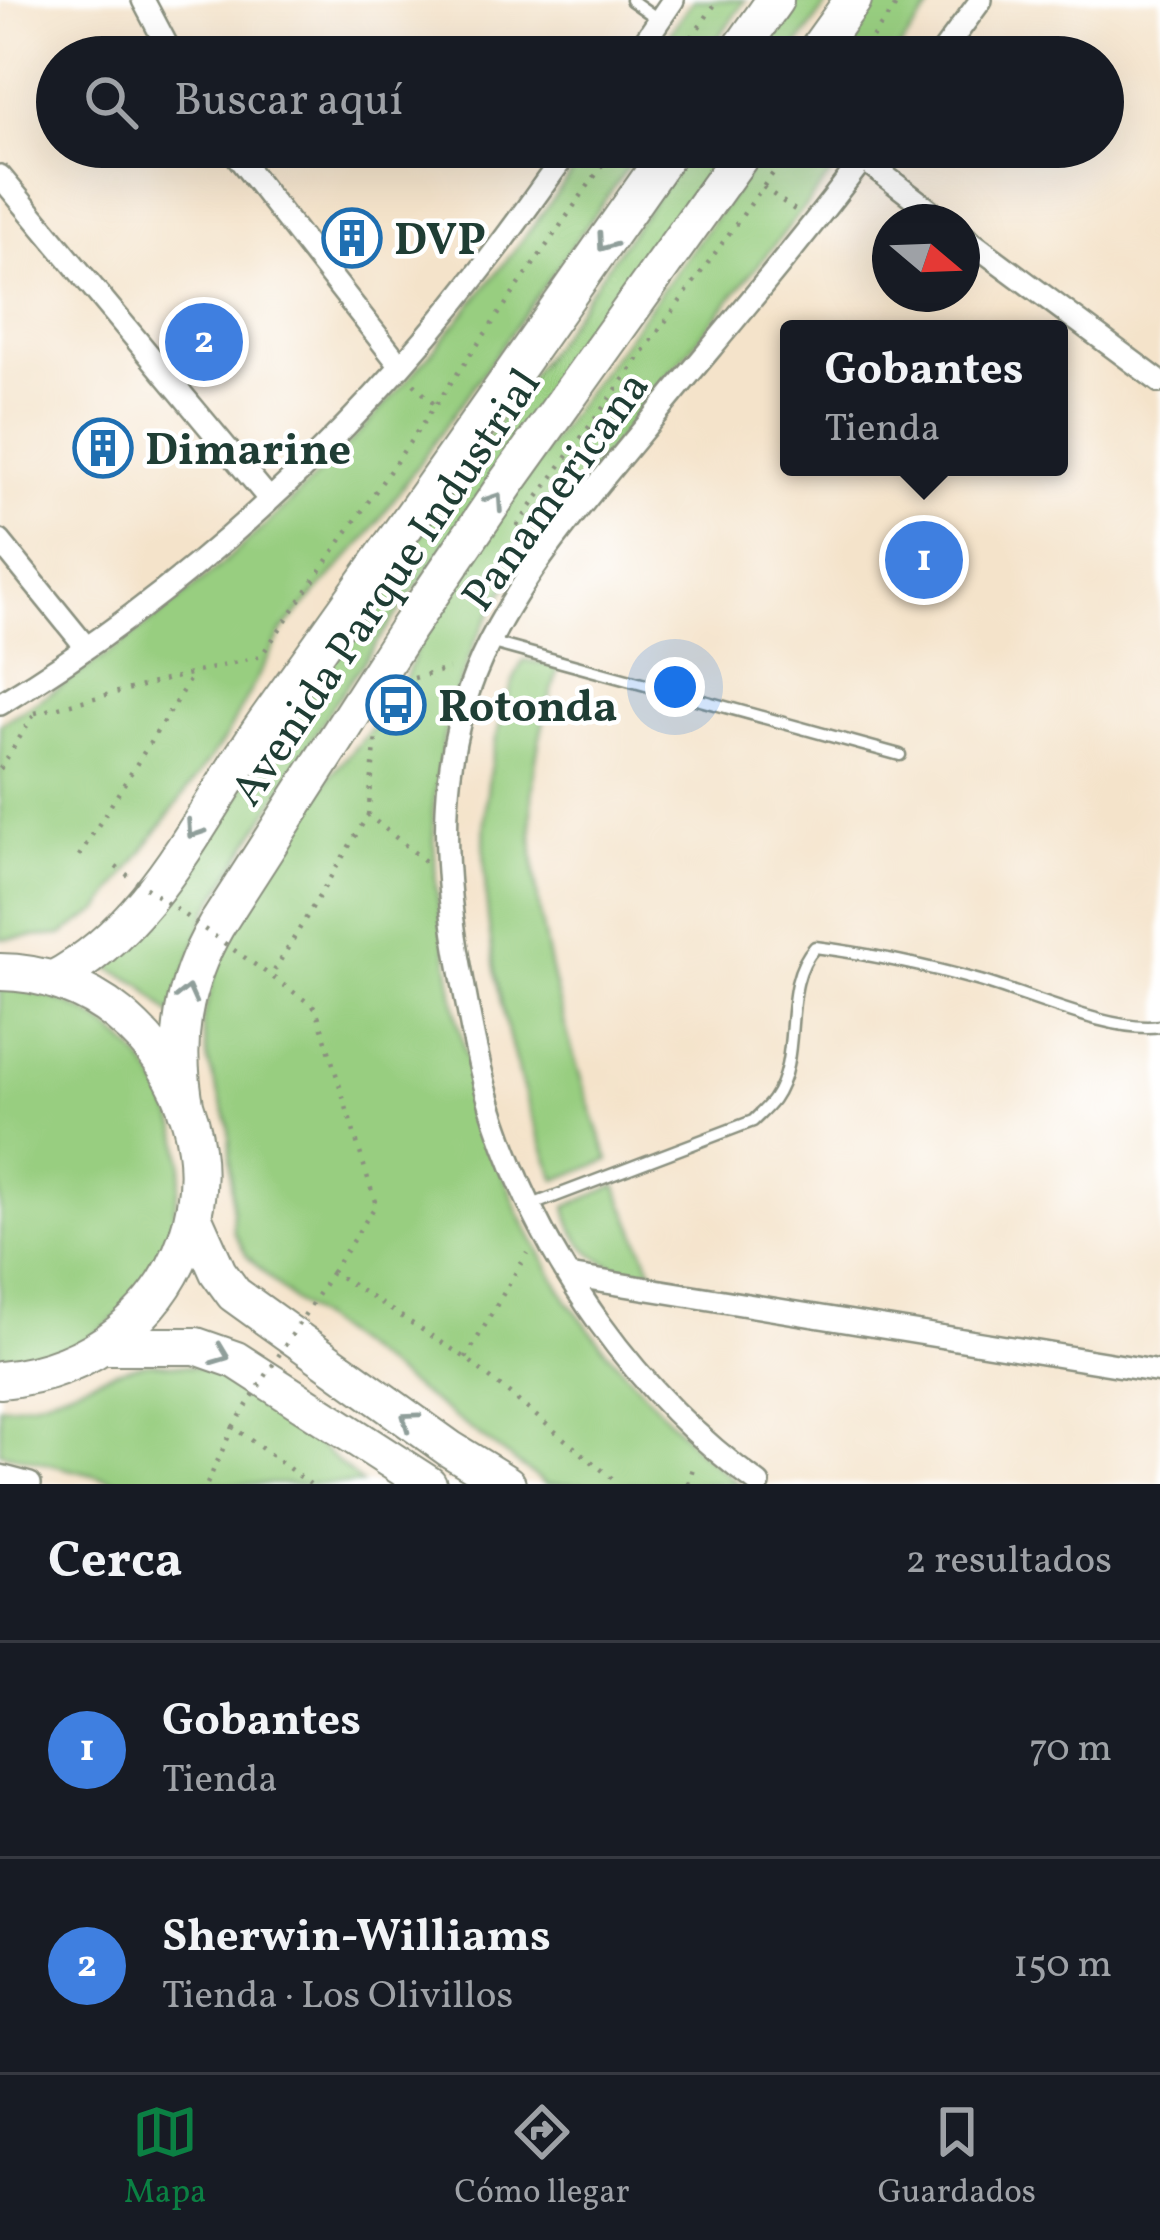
<!DOCTYPE html>
<html lang="es">
<meta charset="utf-8">
<style>
:root{--surface:#171b24;--page:#242831;--text:#f1f3f6;--muted:#9ea1a6;--line:#363941;--accent:#0b8043}
body{margin:0;font-family:Vollkorn,serif;background:var(--page);color:var(--text)}
.compass{position:absolute;left:872px;top:204px;width:108px;height:108px;border-radius:50%;background:var(--surface);box-shadow:0 12px 48px #0002;rotate:109deg}
.you{position:absolute;left:675px;top:687px;width:42px;height:42px;margin:-30px;border:9px solid #fff;border-radius:50%;background:#1a73e8;box-shadow:0 0 0 18px #1a73e833}
.badge{display:grid;place-items:center;width:78px;height:78px;border-radius:50%;background:var(--accent);color:#fff;font-size:39px;font-weight:700}
.pin{position:absolute;translate:-50% -50%;border:6px solid #fff;box-shadow:0 3px 12px #0006}
.popup{position:absolute;left:780px;top:320px;width:288px;height:156px;box-sizing:border-box;display:grid;place-content:center;border-radius:12px;background:var(--surface);filter:drop-shadow(0 3px 9px #0005);font-size:39px;white-space:nowrap;color:var(--muted)}
.popup b{font-size:45px;color:var(--text)}
.popup::after{content:'';position:absolute;left:50%;top:100%;margin-left:-24px;border:24px solid transparent;border-top-color:var(--surface)}
.list{margin:0;padding:0;list-style:none}
h2{display:flex;justify-content:space-between;align-items:center;height:156px;margin:0;padding:0 48px;font-size:51px}
h2 small{font-size:39px;font-weight:400;color:var(--muted)}
.list li{display:grid;grid-template-columns:78px 1fr auto;gap:36px;align-items:center;box-sizing:border-box;height:216px;padding:0 48px;border-top:3px solid var(--line)}
.list b{display:block;font-size:45px;white-space:nowrap}
.list p{margin:0;font-size:39px;white-space:nowrap;color:var(--muted)}
.list em{font-size:39px;font-style:normal;color:var(--muted)}
.icon{flex:none;width:66px;height:66px;fill:none;stroke:currentColor;stroke-width:2;stroke-linecap:round;stroke-linejoin:round}
.map{position:relative;flex:none;width:1160px;height:1484px;overflow:hidden}
.search{position:absolute;background:var(--surface);box-shadow:0 12px 48px #0002;left:36px;right:36px;top:36px;height:132px;display:flex;align-items:center;gap:30px;box-sizing:border-box;padding:0 42px;border-radius:66px;color:var(--muted);font-size:45px}
.sheet{height:588px;background:var(--surface)}
nav{display:flex;justify-content:space-around;align-items:center;box-sizing:border-box;height:168px;border-top:3px solid var(--line);background:var(--surface);font-size:33px;color:var(--muted)}
nav a{display:grid;justify-items:center;gap:6px}
nav .on{color:var(--accent)}
.map>svg:first-child{display:block}
.green{fill:#98ce80;stroke:#5c865a;stroke-width:3}
.lines{fill:none;stroke-linecap:round;stroke-linejoin:round}
.lane-casing{stroke:#8a907f;stroke-width:15}
.street-casing{stroke:#8a907f;stroke-width:26}
.highway-casing{stroke:#8a907f;stroke-width:40}
.path{stroke:#8a907f;stroke-width:4.5;stroke-dasharray:3 9;stroke-linecap:butt}
.lane{stroke:#fff;stroke-width:10}
.street{stroke:#fff;stroke-width:21}
.highway{stroke:#fff;stroke-width:36}
.path-bridge{stroke:#8a907f;stroke-width:4.5;stroke-dasharray:3 9;stroke-linecap:butt}
.oneway{stroke:#8f9e9a}
.labels{text-anchor:middle;stroke-width:9;stroke-linejoin:round;paint-order:stroke}
.poi-label{font-size:45px;font-weight:bold;fill:#1f3d34;stroke:#fff;text-anchor:start}
.street-label{font-size:45px;fill:#1f3d34;stroke:#fff}
</style>
<div class="map">
<svg width="1160" height="1484" viewBox="0 0 1160 1484">
<rect width="100%" height="100%" fill="#fff"/>
<filter id="ink" filterUnits="userSpaceOnUse"><feTurbulence type="fractalNoise" baseFrequency=".00833" numOctaves="2"/><feDisplacementMap in="SourceGraphic" scale="24" xChannelSelector="R" yChannelSelector="G"/><feConvolveMatrix kernelMatrix="1 2 1 2 8 2 1 2 1" color-interpolation-filters="sRGB"/></filter>
<filter id="wash" filterUnits="userSpaceOnUse"><feTurbulence type="fractalNoise" baseFrequency=".004" numOctaves="4" result="noise"/><feDisplacementMap in="SourceGraphic" scale="48" xChannelSelector="R" yChannelSelector="G"/><feGaussianBlur stdDeviation="2.7" result="paint"/><feColorMatrix in="noise" values="0 0 0 0 0 0 0 0 0 0 0 0 0 0 0 0 0 1.4 0 .05"/><feComposite in="paint" operator="in"/></filter>
<g filter="url(#wash)">
<rect width="100%" height="100%" fill="#f4e3ca"/>
<path class="green" d="M693,0H745L705,57H653Z
M794,0H830L789,57H754Z
M875,0H936L893,57H833Z
M590,147H642L367,537L284,628L225,738L100,910L61,935L0,939V724C238,584 433,372 590,147Z
M691,147H726L333,705L207,912L171,1015L142,985L103,965L231,804Z
M767,147H853L554,518L500,596L475,642L454,700L444,736L433,811L436,887L458,1023L484,1124L519,1214L566,1299L608,1353L698,1451L739,1484H546L293,1300L247,1256L233,1230L229,1126L208,1062L202,1022L220,952L331,775L382,717L405,680L425,624L569,416Z
M524,660L559,666C549,702 538,737 534,774C521,895 567,1046 609,1160L556,1180C501,1048 460,860 501,720C507,700 512,678 524,660Z
M0,988C92,990 176,1068 182,1161C183,1176 177,1192 175,1206C173,1221 172,1238 166,1251C151,1285 119,1319 88,1339C65,1354 26,1358 0,1365Z
M616,1185L652,1271L670,1281C623,1273 576,1262 566,1207Z
M154,1363L202,1368L234,1379L291,1409L311,1438L362,1484H129L0,1452V1406C58,1405 98,1368 154,1363Z"/>
</g>
<g filter="url(#ink)">
<g class="lines">
<g class="lane-casing">
<path id="lane" d="M631,0L658,19
M489,642L900,755
M532,1205L753,1121C760,1114 768,1107 773,1100C804,1056 779,986 815,947C870,954 926,966 980,981C1026,994 1115,1034 1160,1026"/>
</g>
<g class="street-casing">
<path id="street" d="M143,0L173,57
M634,57L673,0
M939,57L981,0
M230,147L400,365
M863,159L945,222
M0,176L269,499
M962,235L1160,382
M0,541L86,647
M0,704C183,594 348,440 479,272C511,232 540,189 571,147
M569,1276L1160,1372
M0,1476L30,1484
M759,1484C637,1396 544,1264 496,1122C479,1073 470,1022 461,971C440,859 436,747 489,643C529,564 587,498 643,430C720,336 800,244 872,147"/>
</g>
<g class="highway-casing">
<path id="highway" d="M735,57L775,0
M812,57L853,0
M0,972C42,972 86,988 119,1015C269,1139 190,1362 0,1380
M52,980C154,927 201,813 265,723C402,532 537,339 672,147
M186,1110C173,1043 182,985 216,926L405,632L507,482L747,147
M193,1216L218,1272L234,1294L450,1449L507,1484
M106,1346H196L236,1360L428,1484"/>
</g>
<path class="path" d="M678,57L718,0
M858,57L900,0
M763,187L796,211
M414,384L435,405
M517,526L792,147
M414,678L449,669
M35,713L261,656L615,147
M0,769L35,713
M368,815L376,737
M79,856L193,674
M425,861L368,815L271,976L316,1008L376,1205L332,1272L466,1358L619,1484
M466,1358L527,1253
M207,1484L233,1427L310,1484
M688,1484L695,1462"/>
<use href="#lane" class="lane"/>
<use href="#street" class="street"/>
<use href="#highway" class="highway"/>
<path class="path-bridge" d="M116,867L271,976
M233,1427L332,1272"/>
</g>
<defs><path id="oneway-chevron" d="M-2-3.5L2.5 0L-2 3.5" fill="none" stroke-width="1.6" stroke-linecap="round" stroke-linejoin="round" transform="scale(3)"/></defs>
<g class="oneway">
<use href="#oneway-chevron" transform="translate(605 243) rotate(125)"/>
<use href="#oneway-chevron" transform="translate(495 501) rotate(-56)"/>
<use href="#oneway-chevron" transform="translate(194 830) rotate(124)"/>
<use href="#oneway-chevron" transform="translate(187 994) rotate(-76)"/>
<use href="#oneway-chevron" transform="translate(221 1355) rotate(21)"/>
<use href="#oneway-chevron" transform="translate(409 1420) rotate(-145)"/>
</g>
</g>
<defs>
<g id="building-ring" transform="scale(3)"><circle r="9.5" fill="#fff" stroke="#1f6fb2" stroke-width="1.5"/><path d="M-4-6H4V6H1V3H-1V6H-4ZM-2.5-4.3h1.7v1.8h-1.7ZM.8-4.3h1.7v1.8H.8ZM-2.5-1h1.7V.8h-1.7ZM.8-1h1.7V.8H.8Z" fill="#1f6fb2"/></g>
<g id="bus-ring" transform="scale(3)"><circle r="9.5" fill="#fff" stroke="#1f6fb2" stroke-width="1.5"/><path d="M-5-6H5V4H4V6H2V4H-2V6H-4V4H-5ZM-3.5-4V0h7V-4ZM-3.5 1.2v1.5H-2V1.2ZM2 1.2v1.5H3.5V1.2Z" fill="#1f6fb2"/></g>
</defs>
<g fill-rule="evenodd">
<use href="#building-ring" x="352" y="238"/>
<use href="#building-ring" x="103" y="448"/>
<use href="#bus-ring" x="396" y="705"/>
</g>
<g class="labels">
<g class="poi-label">
<text x="394" y="254">DVP</text>
<text x="145" y="464">Dimarine</text>
<text x="438" y="721">Rotonda</text>
</g>
<g class="street-label">
<text transform="translate(554 490) rotate(-54)" y="16">Panamericana</text>
<text transform="translate(384 586) rotate(-56)" y="16">Avenida Parque Industrial</text>
</g>
</g>
</svg>
<svg class="compass" viewBox="-18 -18 36 36"><path d="M0-13l5 13h-10z" fill="#e53935"/><path d="M0 13l5-13h-10z" fill="#9ea1a6"/></svg>
<div class="you"></div>
<div class="pin badge" style="left:924px;top:560px;background:#3f7fe0">1</div>
<div class="popup"><b>Gobantes</b>Tienda</div>
<div class="pin badge" style="left:204px;top:342px;background:#3f7fe0">2</div>
<div class="search"><svg class="icon" aria-label="search" viewBox="0 0 24 24"><circle cx="10" cy="10" r="6"/><path d="M15 15l6 6"/></svg>Buscar aquí</div>
</div>
<section class="sheet">
<h2>Cerca<small>2 resultados</small></h2>
<ul class="list">
<li><span class="badge" style="background:#3f7fe0">1</span><div><b>Gobantes</b><p>Tienda</p></div><em>70 m</em></li>
<li><span class="badge" style="background:#3f7fe0">2</span><div><b>Sherwin-Williams</b><p>Tienda · Los Olivillos</p></div><em>150 m</em></li>
</ul>
</section>
<nav>
<a class="on"><svg class="icon" aria-label="map" viewBox="0 0 24 24"><path d="M3 6l6-2 6 2 6-2v14l-6 2-6-2-6 2zM9 4v14M15 6v14"/></svg>Mapa</a>
<a><svg class="icon" aria-label="directions" viewBox="0 0 24 24"><path d="M12 3l9 9-9 9-9-9zM9 14v-3h6M13 9l2 2-2 2"/></svg>Cómo llegar</a>
<a><svg class="icon" aria-label="saved" viewBox="0 0 24 24"><path d="M7 4h10v16l-5-4-5 4z"/></svg>Guardados</a>
</nav>
